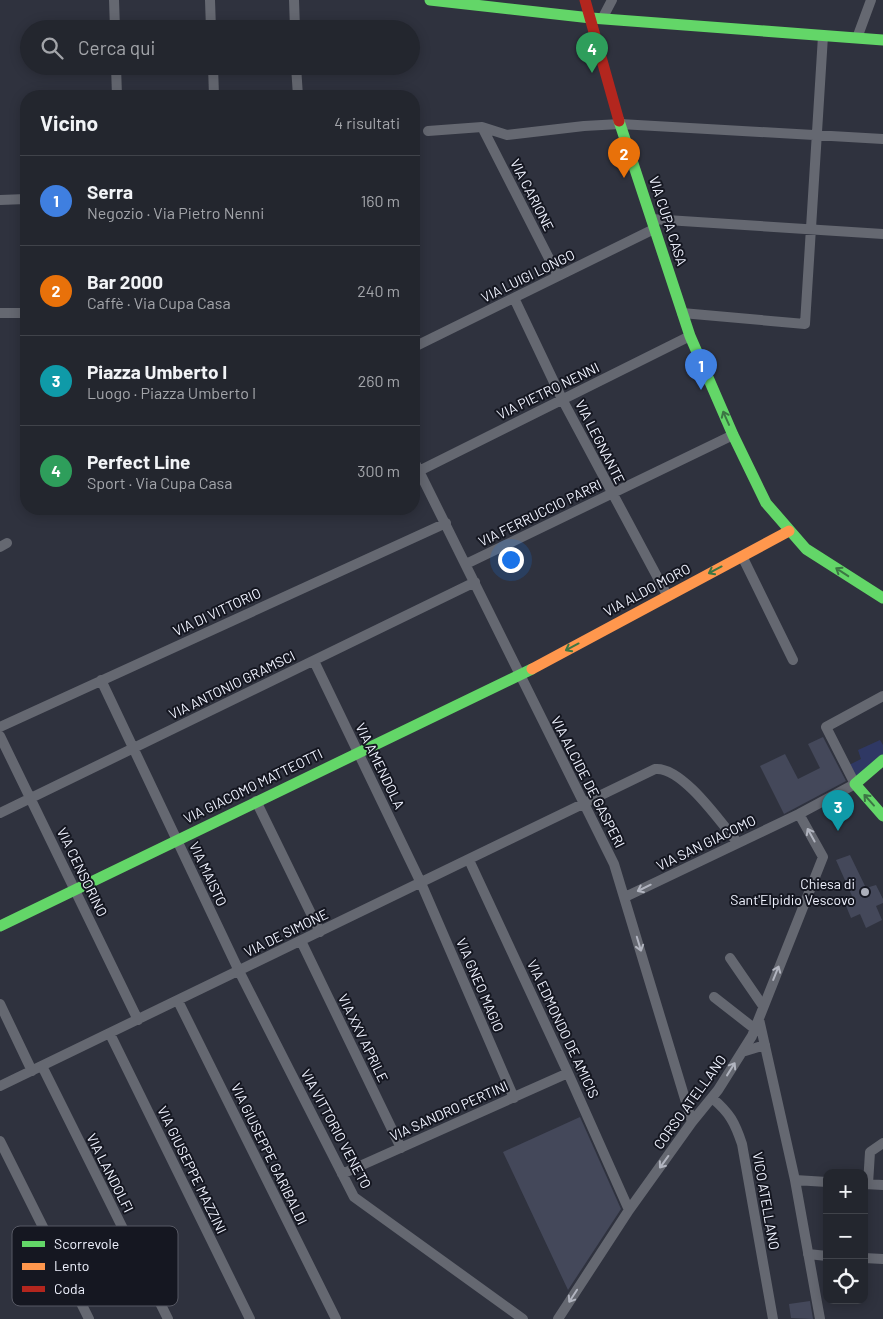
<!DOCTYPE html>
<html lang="it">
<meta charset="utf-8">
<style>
:root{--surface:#23262e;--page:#2b2e36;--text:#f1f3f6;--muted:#a3a5aa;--line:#40434a;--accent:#8c9099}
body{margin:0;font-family:Barlow,sans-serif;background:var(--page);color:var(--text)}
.controls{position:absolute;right:15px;bottom:15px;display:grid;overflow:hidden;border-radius:10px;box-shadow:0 2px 12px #0003}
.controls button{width:45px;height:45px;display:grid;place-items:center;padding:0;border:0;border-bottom:1px solid var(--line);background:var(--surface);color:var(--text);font:25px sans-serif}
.you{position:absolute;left:510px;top:559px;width:18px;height:18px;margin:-12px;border:4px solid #fff;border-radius:50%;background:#1a73e8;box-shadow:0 0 0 8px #1a73e833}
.badge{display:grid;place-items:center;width:32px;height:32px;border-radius:50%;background:var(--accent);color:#fff;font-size:16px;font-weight:700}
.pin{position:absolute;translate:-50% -41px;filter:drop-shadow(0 1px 2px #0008)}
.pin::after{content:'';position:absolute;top:26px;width:18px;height:15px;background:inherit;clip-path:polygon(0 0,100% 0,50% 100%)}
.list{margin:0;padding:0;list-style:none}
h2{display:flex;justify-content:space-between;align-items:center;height:65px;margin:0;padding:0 20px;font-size:21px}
h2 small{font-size:16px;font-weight:400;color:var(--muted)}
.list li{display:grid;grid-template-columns:32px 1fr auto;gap:15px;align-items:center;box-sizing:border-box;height:90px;padding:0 20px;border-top:1px solid var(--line)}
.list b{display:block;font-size:19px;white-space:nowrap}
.list p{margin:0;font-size:16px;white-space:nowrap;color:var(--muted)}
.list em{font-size:16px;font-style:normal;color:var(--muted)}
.icon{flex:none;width:28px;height:28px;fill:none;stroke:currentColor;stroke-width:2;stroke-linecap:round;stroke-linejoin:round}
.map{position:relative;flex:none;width:883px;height:1319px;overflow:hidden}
.search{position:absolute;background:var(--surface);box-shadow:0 2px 12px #0003;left:20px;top:20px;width:400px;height:55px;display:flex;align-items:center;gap:12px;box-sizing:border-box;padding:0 18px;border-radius:28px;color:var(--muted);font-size:19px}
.panel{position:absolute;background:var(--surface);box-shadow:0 2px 12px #0003;left:20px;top:90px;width:400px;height:425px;border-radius:20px}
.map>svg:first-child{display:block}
.green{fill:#2f3864}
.building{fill:#44485a}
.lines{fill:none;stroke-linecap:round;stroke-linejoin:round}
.street{stroke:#656871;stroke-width:10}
.fast{stroke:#63d668;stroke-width:11}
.slow{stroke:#ff974d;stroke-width:11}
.jam{stroke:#b3261e;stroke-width:11}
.oneway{stroke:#3c7644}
.oneway2{stroke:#b1b4bf}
.poi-dot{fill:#acafbb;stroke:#151721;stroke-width:2}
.labels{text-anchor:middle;stroke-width:4;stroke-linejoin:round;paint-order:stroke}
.street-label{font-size:14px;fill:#f0f3ff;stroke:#151721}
.poi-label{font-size:14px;fill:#f0f3ff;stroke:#151721;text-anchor:end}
.key{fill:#151721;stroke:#575964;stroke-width:1}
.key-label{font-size:14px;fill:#f0f3ff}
</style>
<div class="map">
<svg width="883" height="1319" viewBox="0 0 883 1319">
<rect width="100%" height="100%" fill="#2f323e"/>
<path class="green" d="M880,740L883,745V758L857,781L849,765L861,759L858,750Z"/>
<path class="building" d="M823,737L846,781L784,814L760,766L785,754L798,779L820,768L808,744Z
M850,855L866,888L876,885L883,899V903L876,906L882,920L866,928L860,914L851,918L844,901L852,896L836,860Z
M580,1117L621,1209L568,1290L503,1152Z
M810,1301L813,1319L791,1318L789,1304Z"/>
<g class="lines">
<path class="street" d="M114,0L115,29
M210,0L211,29
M294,0L295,29
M602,19L612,0
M857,38L871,0
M116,66L117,96
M213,66L214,96
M296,66L298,96
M482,127L558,276
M428,131L482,127L507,135L584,126L620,124L883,139
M0,200L26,199
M651,219L883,234
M514,298L562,399L667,595
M0,313H26
M682,313L805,324L823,36
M414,347L654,229
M414,461L614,864L692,1122
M419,471L690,336
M0,547L7,543
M742,556L793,660
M466,564L733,435
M314,661L421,883L514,1098
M101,680L239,971L354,1197L523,1319
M0,727L446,523
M0,736L138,1020
M256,801L320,932
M0,813L475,582
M469,860L568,1073L629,1210
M625,897L799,814L855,784L826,727L883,696
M301,941L401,1148
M730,958L763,1006
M714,997L755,1029
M178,1001L336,1319
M0,1004L32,1071
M759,1019L795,1180L820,1319
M110,1034L250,1319
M742,1052L765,1045
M42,1066L168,1319
M0,1086L655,769C682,766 721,823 737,842
M712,1098C730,1113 735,1123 742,1144L773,1319
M0,1141L89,1319
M342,1174L568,1073
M795,1180L827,1182
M864,1184L883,1185
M868,1184L870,1152L883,1143
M808,1254L827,1256
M864,1258L883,1259
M558,1319L629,1210L692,1122L718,1090L752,1036L823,857L799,814"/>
<path class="fast" d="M430,0L591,18L883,40
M619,121L690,336L733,435L766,503L806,549L883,598
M883,760L855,784L883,816
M0,926L532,669"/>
<path class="slow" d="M532,669L789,531"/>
<path class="jam" d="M585,0L619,121"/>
</g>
<defs><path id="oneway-shaft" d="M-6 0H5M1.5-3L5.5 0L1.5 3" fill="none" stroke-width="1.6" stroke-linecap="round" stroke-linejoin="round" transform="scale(1.25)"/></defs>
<g class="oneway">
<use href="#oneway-shaft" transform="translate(726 418) rotate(-114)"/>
<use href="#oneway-shaft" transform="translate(715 570) rotate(152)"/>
<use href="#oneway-shaft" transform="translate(842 572) rotate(-147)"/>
<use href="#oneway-shaft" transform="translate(572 647) rotate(152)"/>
<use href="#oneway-shaft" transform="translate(869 800) rotate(-132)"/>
</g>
<g class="oneway2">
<use href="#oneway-shaft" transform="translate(811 835) rotate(-119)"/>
<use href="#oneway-shaft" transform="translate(644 888) rotate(154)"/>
<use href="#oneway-shaft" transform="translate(639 944) rotate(73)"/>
<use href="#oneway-shaft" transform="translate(776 973) rotate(-68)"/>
<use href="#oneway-shaft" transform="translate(731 1069) rotate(-58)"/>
<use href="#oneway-shaft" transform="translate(664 1162) rotate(126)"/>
<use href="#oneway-shaft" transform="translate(573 1296) rotate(123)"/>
</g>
<circle class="poi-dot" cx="865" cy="892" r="5"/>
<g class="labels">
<g class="street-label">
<text transform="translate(532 195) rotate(63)" y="5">VIA CARIONE</text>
<text transform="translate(668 221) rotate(72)" y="5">VIA CUPA CASA</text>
<text transform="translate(528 276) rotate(-26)" y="5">VIA LUIGI LONGO</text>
<text transform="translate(548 391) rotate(-26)" y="5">VIA PIETRO NENNI</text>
<text transform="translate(600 442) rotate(63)" y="5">VIA LEGNANTE</text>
<text transform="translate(540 513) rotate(-26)" y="5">VIA FERRUCCIO PARRI</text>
<text transform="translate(647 590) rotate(-28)" y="5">VIA ALDO MORO</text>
<text transform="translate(217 612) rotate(-25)" y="5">VIA DI VITTORIO</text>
<text transform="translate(232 685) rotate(-26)" y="5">VIA ANTONIO GRAMSCI</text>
<text transform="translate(380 766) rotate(64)" y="5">VIA AMENDOLA</text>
<text transform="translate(588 782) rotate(63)" y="5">VIA ALCIDE DE GASPERI</text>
<text transform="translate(253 786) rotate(-26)" y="5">VIA GIACOMO MATTEOTTI</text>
<text transform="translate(706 843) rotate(-26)" y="5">VIA SAN GIACOMO</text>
<text transform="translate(82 872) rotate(64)" y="5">VIA CENSORINO</text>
<text transform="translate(208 874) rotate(65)" y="5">VIA MAISTO</text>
<text transform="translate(286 933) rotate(-26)" y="5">VIA DE SIMONE</text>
<text transform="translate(480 985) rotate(67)" y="5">VIA GNEO MAGIO</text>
<text transform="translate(563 1029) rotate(65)" y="5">VIA EDMONDO DE AMICIS</text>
<text transform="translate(363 1038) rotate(64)" y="5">VIA XXV APRILE</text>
<text transform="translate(690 1102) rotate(-54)" y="5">CORSO ATELLANO</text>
<text transform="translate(449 1111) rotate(-24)" y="5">VIA SANDRO PERTINI</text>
<text transform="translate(336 1129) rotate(62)" y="5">VIA VITTORIO VENETO</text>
<text transform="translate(269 1154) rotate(64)" y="5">VIA GIUSEPPE GARIBALDI</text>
<text transform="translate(192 1170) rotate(64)" y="5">VIA GIUSEPPE MAZZINI</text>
<text transform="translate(110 1173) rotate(63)" y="5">VIA LANDOLFI</text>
<text transform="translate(766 1201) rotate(80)" y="5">VICO ATELLANO</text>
</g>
<g class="poi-label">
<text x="855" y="889">Chiesa di<tspan x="855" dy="16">Sant'Elpidio Vescovo</tspan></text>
</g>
</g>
<rect x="12" y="1226" width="166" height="80" rx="8" class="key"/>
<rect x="22" y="1241" width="23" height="6" fill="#63d668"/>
<rect x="22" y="1263" width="23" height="7" fill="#ff974d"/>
<rect x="22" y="1286" width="23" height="6" fill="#b3261e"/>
<g class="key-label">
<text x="54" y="1249">Scorrevole</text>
<text x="54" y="1271">Lento</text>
<text x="54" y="1294">Coda</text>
</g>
</svg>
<div class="controls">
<button>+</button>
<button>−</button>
<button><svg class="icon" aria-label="locate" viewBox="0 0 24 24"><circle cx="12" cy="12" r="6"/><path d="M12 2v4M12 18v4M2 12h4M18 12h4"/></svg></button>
</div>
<div class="you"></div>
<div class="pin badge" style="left:701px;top:390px;background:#3f7fe0">1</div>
<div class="pin badge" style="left:624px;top:178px;background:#e8710a">2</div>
<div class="pin badge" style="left:838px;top:831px;background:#0f9aa8">3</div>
<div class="pin badge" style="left:592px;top:73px;background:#2e9e5b">4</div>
<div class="search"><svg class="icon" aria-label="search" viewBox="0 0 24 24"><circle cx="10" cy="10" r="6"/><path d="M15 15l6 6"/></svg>Cerca qui</div>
<section class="panel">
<h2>Vicino<small>4 risultati</small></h2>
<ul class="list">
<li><span class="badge" style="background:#3f7fe0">1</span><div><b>Serra</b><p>Negozio · Via Pietro Nenni</p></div><em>160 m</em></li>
<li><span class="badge" style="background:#e8710a">2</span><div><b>Bar 2000</b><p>Caffè · Via Cupa Casa</p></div><em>240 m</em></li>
<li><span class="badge" style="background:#0f9aa8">3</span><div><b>Piazza Umberto I</b><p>Luogo · Piazza Umberto I</p></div><em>260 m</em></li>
<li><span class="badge" style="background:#2e9e5b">4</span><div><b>Perfect Line</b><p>Sport · Via Cupa Casa</p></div><em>300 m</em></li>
</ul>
</section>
</div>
